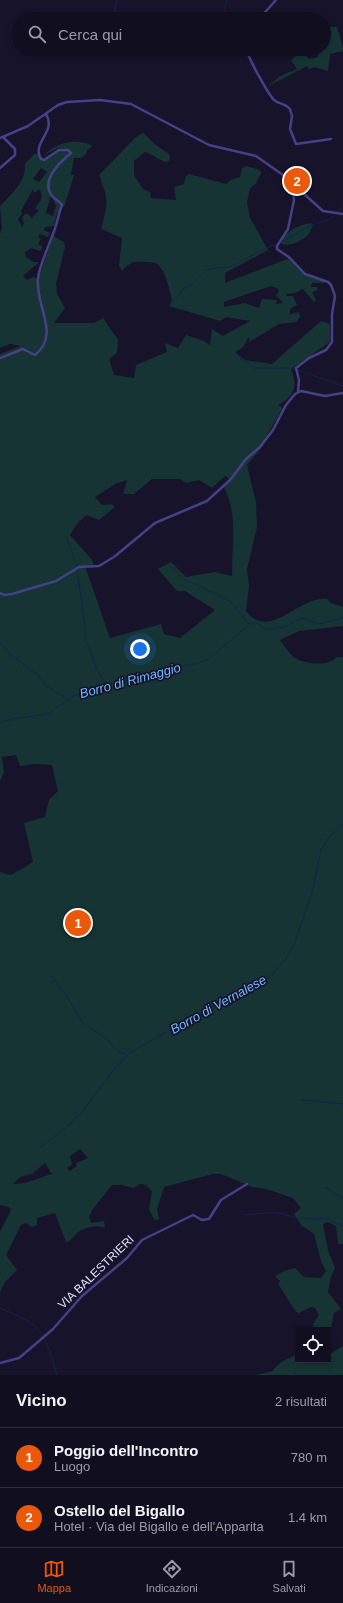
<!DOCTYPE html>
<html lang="it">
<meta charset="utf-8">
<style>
:root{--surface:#110e20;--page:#1a1729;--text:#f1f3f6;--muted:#9c9ca5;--line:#302e3e;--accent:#ea580c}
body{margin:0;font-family:Arial,sans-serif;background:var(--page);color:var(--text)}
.controls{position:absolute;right:12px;bottom:12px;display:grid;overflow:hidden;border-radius:0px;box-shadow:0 2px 6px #0003}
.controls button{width:36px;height:36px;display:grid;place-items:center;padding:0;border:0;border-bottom:1px solid var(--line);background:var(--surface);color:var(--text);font:20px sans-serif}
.you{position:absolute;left:140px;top:649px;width:14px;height:14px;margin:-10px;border:3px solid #fff;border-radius:50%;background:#1a73e8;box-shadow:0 0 0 6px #1a73e833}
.badge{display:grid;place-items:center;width:26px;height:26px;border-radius:50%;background:var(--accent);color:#fff;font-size:13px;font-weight:700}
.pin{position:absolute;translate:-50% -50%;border:2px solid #fff;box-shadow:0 1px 4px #0006}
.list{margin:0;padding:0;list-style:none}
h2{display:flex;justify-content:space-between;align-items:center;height:52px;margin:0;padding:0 16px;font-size:17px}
h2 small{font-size:13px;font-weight:400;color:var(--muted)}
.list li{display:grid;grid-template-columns:26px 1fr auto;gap:12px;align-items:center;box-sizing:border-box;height:60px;padding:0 16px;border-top:1px solid var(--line)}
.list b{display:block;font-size:15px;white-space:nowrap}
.list p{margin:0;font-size:13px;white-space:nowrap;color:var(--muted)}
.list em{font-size:13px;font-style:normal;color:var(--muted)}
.icon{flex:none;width:22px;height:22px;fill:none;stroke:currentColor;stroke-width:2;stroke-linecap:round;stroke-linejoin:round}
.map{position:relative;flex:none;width:343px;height:1375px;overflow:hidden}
.search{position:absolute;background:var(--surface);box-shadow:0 2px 6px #0003;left:12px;right:12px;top:12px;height:44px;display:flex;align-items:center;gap:10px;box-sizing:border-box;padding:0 14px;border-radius:22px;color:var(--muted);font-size:15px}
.sheet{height:172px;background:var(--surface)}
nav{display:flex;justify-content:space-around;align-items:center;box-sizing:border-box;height:56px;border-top:1px solid var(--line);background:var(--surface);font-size:11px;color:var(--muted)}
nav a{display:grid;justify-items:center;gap:2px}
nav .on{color:var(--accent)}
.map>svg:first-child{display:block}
.green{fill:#163434;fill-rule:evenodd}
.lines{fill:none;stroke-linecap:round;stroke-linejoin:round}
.stream{stroke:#10254c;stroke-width:1}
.street{stroke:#454087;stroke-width:2.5}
.labels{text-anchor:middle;stroke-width:3.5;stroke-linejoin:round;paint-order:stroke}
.street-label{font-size:12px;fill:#e2defd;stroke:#17132a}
.water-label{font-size:13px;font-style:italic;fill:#71b6f8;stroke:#17132a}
</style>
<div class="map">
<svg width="343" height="1375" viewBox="0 0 343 1375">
<rect width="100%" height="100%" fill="#17132a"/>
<path class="green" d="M324,27H337L343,48V51L330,54L328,71L314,67L309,69L307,66L267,87L280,76L297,69L291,60L300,53H304L309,59L318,57L317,52L324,49Z
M143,133L156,145L169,154L170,158L168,162C159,162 154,154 145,152L134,161V175L143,189L150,192L151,198L176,200L174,187L184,184L186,176L189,174L226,184L231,180L240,177L242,168L246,166L260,170L261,173L256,184L250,188L247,202L250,218L268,250L225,273V283L290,258L305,274L323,280L325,283H312L311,287H317L318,290L312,292L316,300L314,302L303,289L294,293L286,294L287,296H293L297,305L290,309V314L299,312L300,317L296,322L279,324L249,342L250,338L247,339C246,346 241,349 235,352L245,360L272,364L321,321L330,324V342L291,369C298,386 295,396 278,405L283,408L264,440L263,446L247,465L256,502L257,527L247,569L249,586L246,611C270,642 298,596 327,599L331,603L343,607V626L299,631L280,640C284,645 289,654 295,658C305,664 328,667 337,657H343V1244H338L336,1226L328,1222L323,1224L328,1250L335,1268L331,1277L328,1292L341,1309L334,1313L328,1344V1330H314L313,1324L319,1315L315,1308L311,1307L299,1313L296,1312L278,1284L280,1281L275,1276L284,1271L295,1268L304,1277L321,1278L326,1271L321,1261L314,1234L301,1225L294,1214L301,1208L293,1198L266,1189L252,1187L221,1174H213L164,1187L157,1209L159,1219L155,1220L149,1210L152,1191L146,1185L140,1184L133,1188L122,1185H112L92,1210L89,1217L91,1223L104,1221L105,1227C90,1225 79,1228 70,1241L66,1242L55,1213L37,1218V1225L32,1227L26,1223L21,1225L6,1255L17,1270L5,1282L0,1292V1232L11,1210L9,1207L0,1205V872L11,875L33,862L24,823L45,817L49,800L58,791L52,765L36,764L20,766L16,755L2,757L4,772L0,781V354L21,346L10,344L0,348V234L2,228L0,206C11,195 27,180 25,164L34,154L39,153L44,160L59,150L67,149L58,148L43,156C56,143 73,138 91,145L92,147L87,150L86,154L81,158H74L71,175H74L65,205L57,213L54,226L45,227L44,230L50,233L48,237L40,234L38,237L41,239L38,244L42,246V250L40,251L31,248L25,252L26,257L33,262H39L23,276L27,280L34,277L38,280L53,236L64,242L65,247L56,284L57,294L65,308L54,323H94L103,318L118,340L117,353L109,359L114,375L134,378L136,365L167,352L165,343L178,348L186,335L204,341L210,345L212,329L223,336L250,321L226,317L220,321L169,306L172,300C169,289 166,271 157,264C154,262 149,262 145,262C133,261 130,262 122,271L119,266L122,238L101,229C108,202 109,201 99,175L136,137ZM41,168L47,172L39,182L33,179ZM33,189L34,193L40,189L42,198L35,209L39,210L32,218L28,214H25L22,218L24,224L22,226L18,219L22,214L21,211ZM51,195L56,206L53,216L46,213ZM271,286L277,288L279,291L276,295L283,303L276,304L277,300L262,299L259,308L245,303L224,307V302ZM225,476L231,480L224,487C238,514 232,546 232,576L215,572L186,577L171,562L158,569L177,591H185L215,610L180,638L164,634L161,624L110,638L85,566L93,568V561L70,535L77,524L86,515L99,520L115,507L112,504L102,505L95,497L117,483L127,480L123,494H134L152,479H180L186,483L199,480L212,488ZM80,1149L88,1158L76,1163L77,1166L70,1171L67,1168L72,1165L70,1156ZM45,1163L51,1173H54L25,1183L13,1184L20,1177L32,1174Z
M311,223L313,227C310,229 310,233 308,235C302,241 288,248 280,243C287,231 297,225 311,223Z
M343,1346V1375H256L273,1371C277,1363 288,1358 297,1355L298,1354V1360H328V1355Z"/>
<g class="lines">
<path class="stream" d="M227,0L225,9L227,19
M114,13L117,0
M337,212L343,207
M280,243L309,226L331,219L333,216
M169,306L183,289L192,284L206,270L216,268L230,267L271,246L277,245
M237,356L255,368H291L343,386
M67,539L77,566
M169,565L183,578L230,601L249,624
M77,570L85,626V638L97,670L108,686
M0,643L11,655L39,676L45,685L68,699
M0,723L12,719L48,714L75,695L113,686L141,675L166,670L172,666L192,665L201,662L210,658L251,623H256L267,630L287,626L301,618L319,624L343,618
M51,976L66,995L83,1023L106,1038L116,1050L127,1055
M302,1100L343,1104
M41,1147L64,1129L82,1112L115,1068L131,1052L212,1007L235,998L259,984L273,974L287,957L294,945L313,889L321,850L329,837L343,824
M326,1187L343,1199
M243,1215L275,1212L297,1218L328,1219L343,1226
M0,1308C18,1316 39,1323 46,1342C51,1353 53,1364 57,1375
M295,1372L296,1375"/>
<path class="street" d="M259,19L276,0
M247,49C246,55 269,95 274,100C279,104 286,104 290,109L292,116L290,129L296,144L331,139
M0,138L28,126L58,105L67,102L100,100L131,104L209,145L256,156L283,175L323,211L343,214
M0,168L15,155V149L3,137
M292,183L294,200L288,229L277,246V249L290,258L305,274L328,282L331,285L335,296L332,314V342L326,350L309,358L296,368L299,380L298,392
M0,358L23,349L35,355C61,334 35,307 38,278C40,264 48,248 53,234C57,225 58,215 62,205C59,200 55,200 52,196C40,180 60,162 71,153L68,150H59L44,160L41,159C31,142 57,132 46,114
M0,593L4,595L12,594L56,581L79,567L99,566L114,557L155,523L207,501L231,479L246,459L260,447L273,430L286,405L295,394L301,391L325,396L343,393
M0,1363L19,1358L25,1353L53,1329L82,1296L127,1258L142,1240L193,1215L202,1220L209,1219L221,1200L247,1184"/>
</g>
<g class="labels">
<g class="street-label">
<text transform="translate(96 1272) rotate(-44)" y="4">VIA BALESTRIERI</text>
</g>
<g class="water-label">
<text transform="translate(130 680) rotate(-15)" y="5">Borro di Rimaggio</text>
<text transform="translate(218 1004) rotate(-29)" y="5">Borro di Vernalese</text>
</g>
</g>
</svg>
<div class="controls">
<button><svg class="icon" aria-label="locate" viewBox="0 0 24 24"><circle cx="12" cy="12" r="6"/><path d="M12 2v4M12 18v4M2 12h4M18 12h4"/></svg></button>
</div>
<div class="you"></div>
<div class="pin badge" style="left:78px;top:923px">1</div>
<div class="pin badge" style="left:297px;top:181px">2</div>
<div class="search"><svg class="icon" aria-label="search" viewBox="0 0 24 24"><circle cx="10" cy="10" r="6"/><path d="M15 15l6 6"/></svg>Cerca qui</div>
</div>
<section class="sheet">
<h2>Vicino<small>2 risultati</small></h2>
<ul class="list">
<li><span class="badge">1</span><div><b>Poggio dell'Incontro</b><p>Luogo</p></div><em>780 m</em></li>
<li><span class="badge">2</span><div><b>Ostello del Bigallo</b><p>Hotel · Via del Bigallo e dell'Apparita</p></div><em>1.4 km</em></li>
</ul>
</section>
<nav>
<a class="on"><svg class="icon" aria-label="map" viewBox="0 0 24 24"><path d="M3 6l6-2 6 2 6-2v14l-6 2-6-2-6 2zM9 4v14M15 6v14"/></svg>Mappa</a>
<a><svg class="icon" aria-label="directions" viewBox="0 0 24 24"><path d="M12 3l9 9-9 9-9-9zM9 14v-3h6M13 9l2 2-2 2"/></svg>Indicazioni</a>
<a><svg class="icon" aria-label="saved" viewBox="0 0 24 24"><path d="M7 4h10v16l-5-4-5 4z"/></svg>Salvati</a>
</nav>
